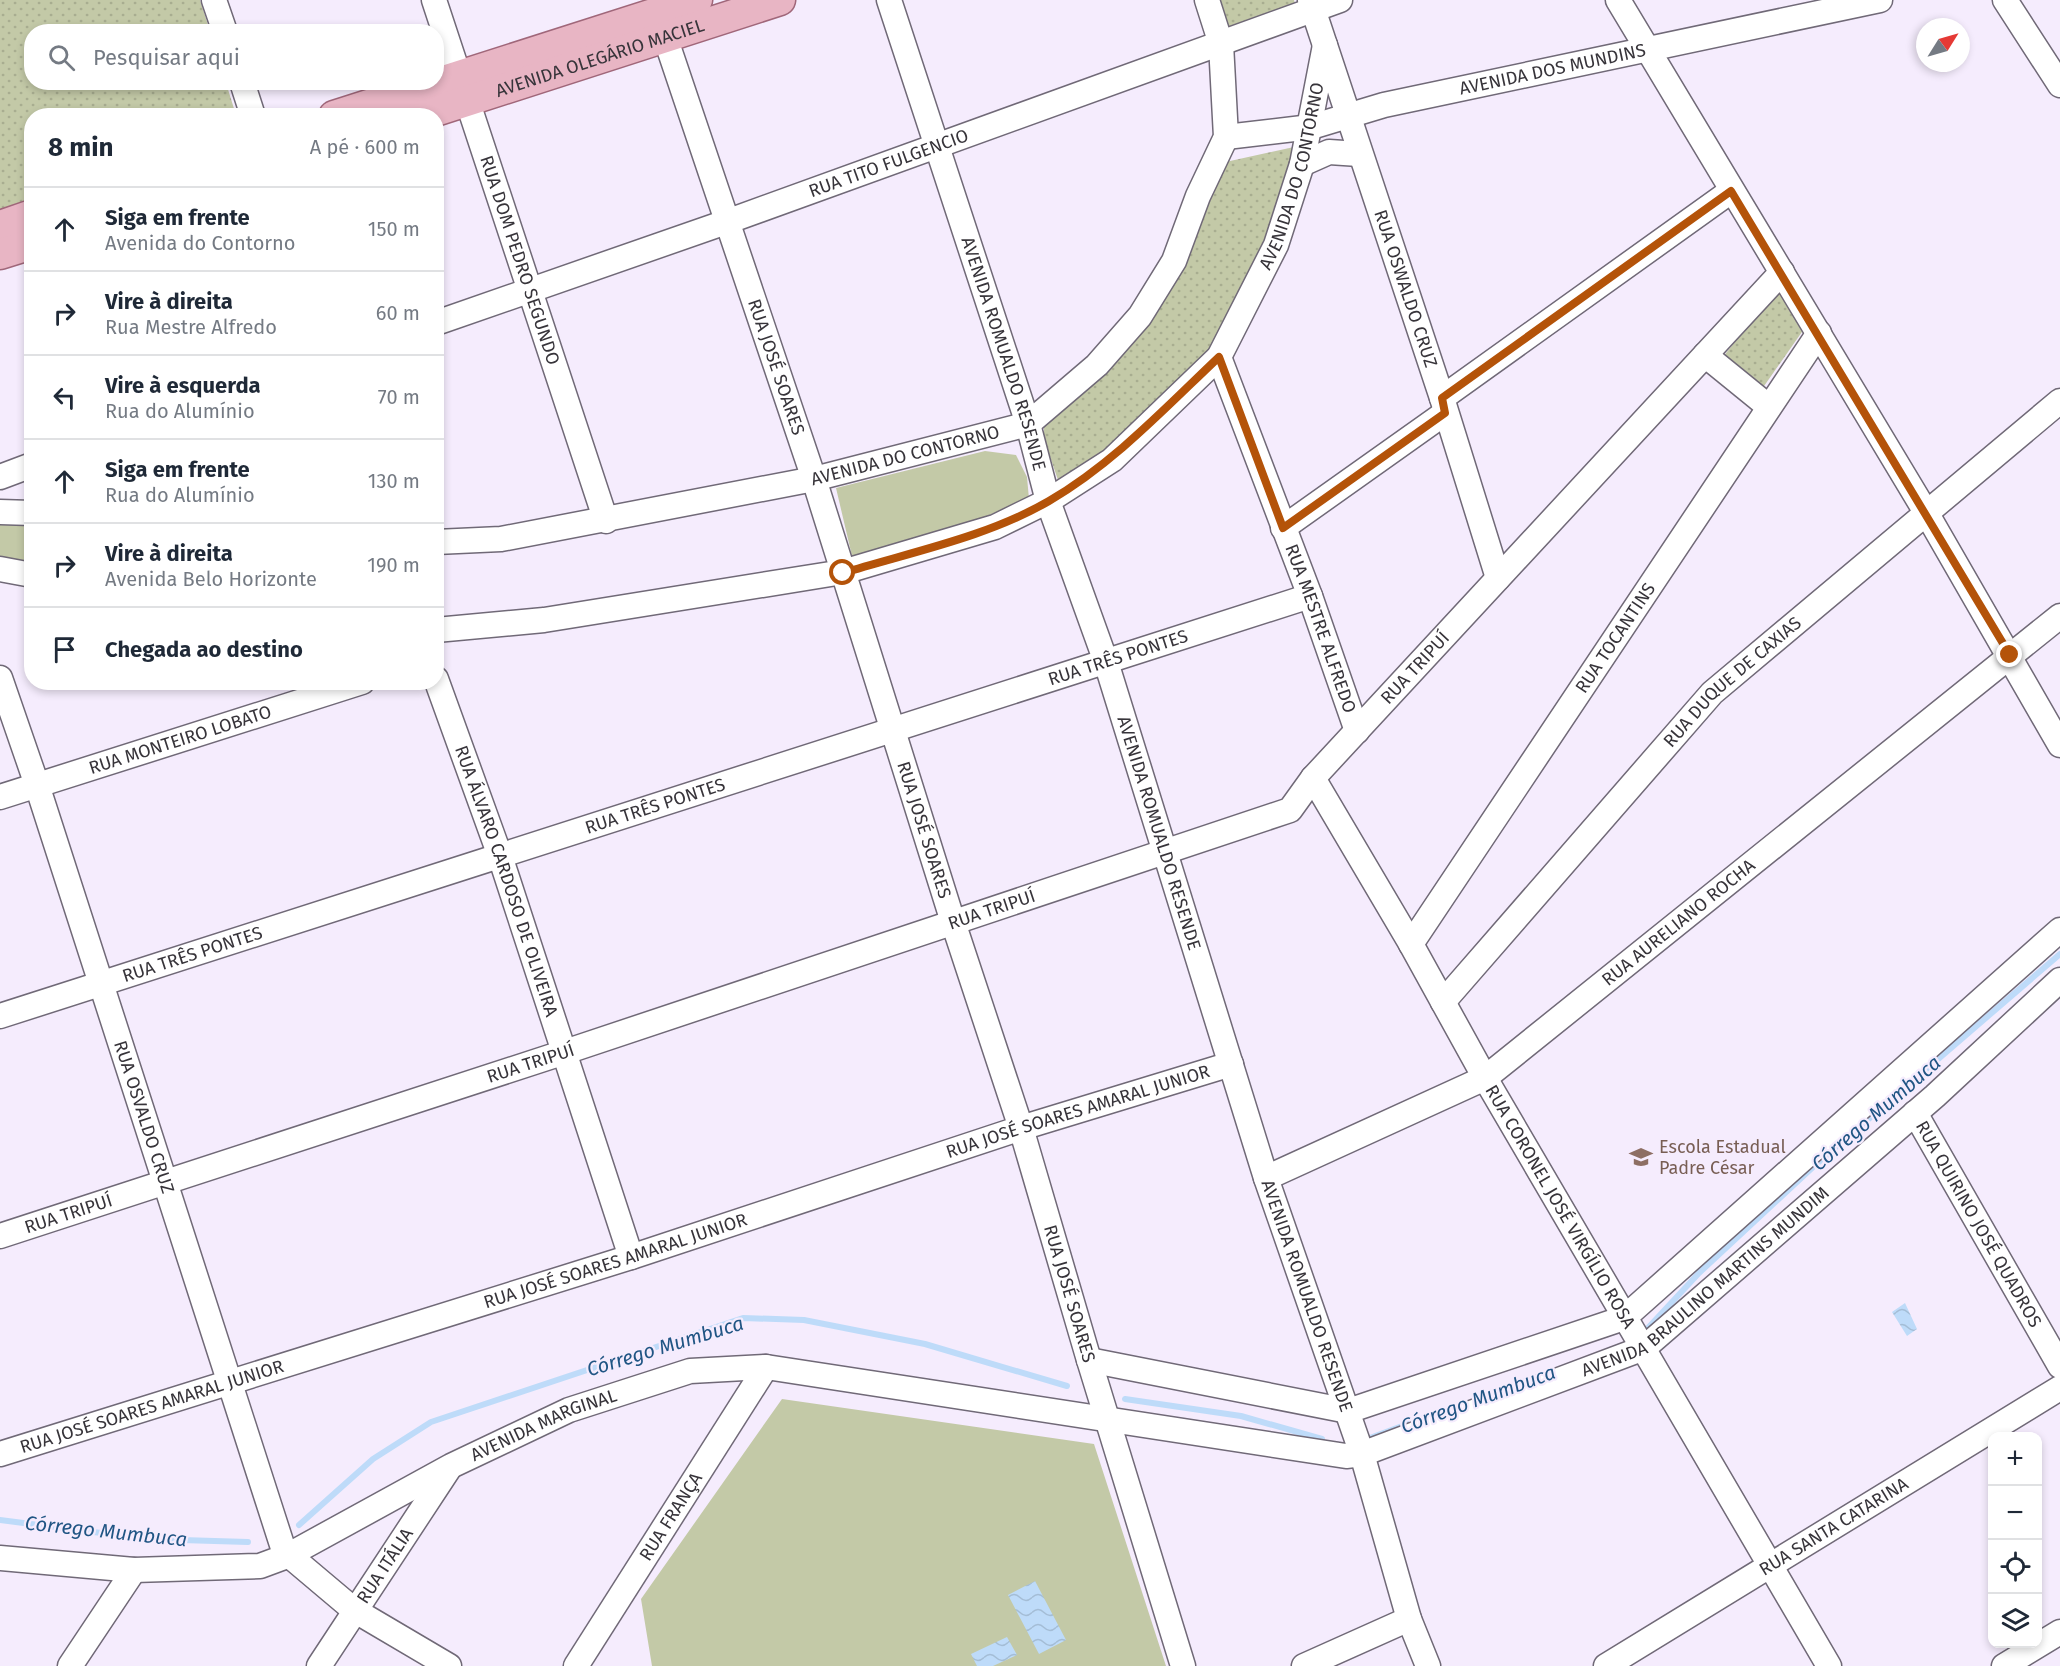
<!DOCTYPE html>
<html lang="pt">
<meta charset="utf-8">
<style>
:root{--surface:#fff;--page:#f2f2f3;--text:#1f2937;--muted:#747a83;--line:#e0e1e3}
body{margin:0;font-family:"Fira Sans",sans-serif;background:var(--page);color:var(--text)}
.controls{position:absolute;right:18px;bottom:18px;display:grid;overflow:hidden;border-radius:12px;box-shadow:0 3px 9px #0003}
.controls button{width:54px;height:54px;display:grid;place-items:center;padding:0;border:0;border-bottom:2px solid var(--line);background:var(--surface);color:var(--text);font:30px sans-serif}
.compass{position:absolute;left:1916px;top:18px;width:54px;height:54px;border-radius:50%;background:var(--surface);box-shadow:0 3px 9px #0003;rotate:53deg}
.stop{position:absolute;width:18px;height:18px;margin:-14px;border:4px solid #b45309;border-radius:50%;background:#fff}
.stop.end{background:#b45309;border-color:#fff;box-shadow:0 2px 6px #0008}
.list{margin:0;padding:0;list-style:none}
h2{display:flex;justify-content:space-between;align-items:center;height:78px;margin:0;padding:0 24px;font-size:26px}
h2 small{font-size:20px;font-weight:400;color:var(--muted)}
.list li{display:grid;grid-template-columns:39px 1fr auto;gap:18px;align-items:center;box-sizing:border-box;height:84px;padding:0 24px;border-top:2px solid var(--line)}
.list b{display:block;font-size:22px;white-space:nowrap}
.list p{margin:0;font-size:20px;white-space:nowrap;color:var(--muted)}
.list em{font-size:20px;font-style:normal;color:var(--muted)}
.icon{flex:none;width:33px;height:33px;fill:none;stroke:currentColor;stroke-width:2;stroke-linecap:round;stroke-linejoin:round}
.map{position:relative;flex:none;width:2060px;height:1666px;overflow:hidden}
.search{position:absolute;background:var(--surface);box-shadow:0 3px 9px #0003;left:24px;top:24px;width:420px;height:66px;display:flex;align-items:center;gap:15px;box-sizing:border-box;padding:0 21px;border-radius:24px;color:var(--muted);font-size:22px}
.panel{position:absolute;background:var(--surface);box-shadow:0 3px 9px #0003;left:24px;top:108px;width:420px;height:582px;border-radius:24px}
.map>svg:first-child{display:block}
.green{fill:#c3c9a7}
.park{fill:url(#park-dots)}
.water{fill:url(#water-waves)}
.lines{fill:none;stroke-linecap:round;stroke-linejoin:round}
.stream{stroke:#bedbf9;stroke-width:6}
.minor-casing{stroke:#706977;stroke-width:27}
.major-casing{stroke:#a0677a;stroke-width:33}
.minor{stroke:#fff;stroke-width:24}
.major{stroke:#e8b5c4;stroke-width:30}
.route{stroke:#b45309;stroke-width:8}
.labels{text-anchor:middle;stroke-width:4.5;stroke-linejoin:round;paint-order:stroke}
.street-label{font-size:18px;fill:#37343a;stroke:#f5ecfd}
.education-label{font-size:18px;fill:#785e54;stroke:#f5ecfd;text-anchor:start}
.water-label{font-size:20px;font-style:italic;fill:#205584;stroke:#f5ecfd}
</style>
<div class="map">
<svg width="2060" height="1666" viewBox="0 0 2060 1666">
<defs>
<pattern id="park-dots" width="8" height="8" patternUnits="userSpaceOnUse" patternTransform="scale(1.5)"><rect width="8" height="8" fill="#c3c9a7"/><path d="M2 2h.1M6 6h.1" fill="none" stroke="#a8ad90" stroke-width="1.8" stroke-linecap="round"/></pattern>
<pattern id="water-waves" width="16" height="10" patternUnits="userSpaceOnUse" patternTransform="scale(1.5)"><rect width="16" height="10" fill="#bedbf9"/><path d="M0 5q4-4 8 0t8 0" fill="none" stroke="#a4bdd6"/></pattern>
</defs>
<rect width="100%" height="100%" fill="#f5ecfd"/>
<path class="green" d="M985,451L1016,455L1027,477L1029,499C976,520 908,551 852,556L836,488Z
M0,518L31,522V572L0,567Z
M782,1399L1094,1444L1166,1666H652L641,1599Z"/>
<path class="park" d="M0,0H200L210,31L32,32V82L226,83L236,115L32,116L31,202L0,212Z
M1215,0H1294L1296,6L1223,29Z
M1294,147C1280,236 1220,360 1151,418C1124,440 1094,460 1066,481L1058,480L1044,439V426C1084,386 1134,348 1165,299C1191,258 1205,208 1221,163Z
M1777,290L1804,329L1762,389L1722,358Z"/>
<path class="water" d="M1905,1303L1917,1329L1907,1336L1892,1312Z
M1035,1581L1066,1640L1039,1654L1008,1595Z
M1007,1637L1017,1655L993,1666H977L971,1654Z"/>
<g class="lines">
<path class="stream" d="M1647,1329L1699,1273L1813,1167L2060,954
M1125,1399L1241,1416L1322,1439
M1370,1438L1437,1413
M0,1520L148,1539L248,1542
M299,1525L373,1459L431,1422L743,1318L804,1320L925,1344L1067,1386"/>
<g class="minor-casing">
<g id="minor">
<path d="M214,0L225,32"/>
<path id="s1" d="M434,0L606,521"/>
<path id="s2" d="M889,0L1028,424L1048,501L1106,662L1266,1178L1362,1454L1409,1619L1428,1666"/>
<path id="s3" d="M1310,0L1442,398L1498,578"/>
<path d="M1618,0L1927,514L2060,745"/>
<path d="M2005,0L2060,85"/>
<path id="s4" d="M660,22L814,479L953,922L1021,1128L1089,1360L1183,1666"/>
<path d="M242,82L253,116"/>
<path id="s5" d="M1226,137L1311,127L1384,105L1880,0"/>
<path d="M1302,164L1329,152L1359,154"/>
<path id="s6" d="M436,323L729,221L1340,0"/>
<path d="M1705,355L1769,407"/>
<path id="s7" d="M1219,357L1310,596L1357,731"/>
<path d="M1442,398L1731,191"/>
<path d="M0,477L32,465"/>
<path d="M0,512L32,513"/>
<path d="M1283,528L1445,413"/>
<path id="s8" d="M436,542L501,539L814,479L1028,424L1097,365L1140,316L1174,261L1198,196L1226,137L1221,44L1207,0"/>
<path d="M0,569L32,575"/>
<path id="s9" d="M436,630L544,620L843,572L995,527L1048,501L1112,460L1219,357L1276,245L1302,164L1325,45"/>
<path id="s10" d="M0,678L37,785L284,1551L354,1610L449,1666"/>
<path id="s11" d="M436,679L500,856L631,1257"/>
<path id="s12" d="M1313,778L1411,944L1485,1078L1829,1666"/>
<path id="s13" d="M0,797L362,682"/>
<path id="s14" d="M1411,944L1819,333"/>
<path id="s15" d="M1443,1002L1712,693L2060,401"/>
<path id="s16" d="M0,1016L1310,596"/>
<path id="s17" d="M1915,1113L2060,1366"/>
<path id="s18" d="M1266,1178L1485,1078L2060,616"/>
<path id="s19" d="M0,1236L562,1053L1290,810L1313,778L1782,272"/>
<path d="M1089,1360L1348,1411L1624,1318L2060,930"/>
<path id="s20" d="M0,1454L631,1257L1021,1128L1231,1064"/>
<path id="s21" d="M0,1558L134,1570L260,1566L287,1556L451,1466L569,1410L690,1371L766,1367L1346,1456L1362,1454L1644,1348L1935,1096L2060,980"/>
<path d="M70,1666L134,1570"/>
<path id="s22" d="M319,1666L448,1470"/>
<path id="s23" d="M576,1666L766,1367"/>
<path d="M1304,1666L1409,1619"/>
<path id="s24" d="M1606,1666L2060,1388"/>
<path d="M2004,1666L2060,1632"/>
</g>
</g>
<g class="major-casing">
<g id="major">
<path d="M334,116L697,0"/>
<path id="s25" d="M420,116L780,0"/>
<path d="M0,226L32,215"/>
<path d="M0,254L32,244"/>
</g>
</g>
<use href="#minor" class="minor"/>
<use href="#major" class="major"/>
</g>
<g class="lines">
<path class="route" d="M843,573C911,552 987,537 1049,501C1114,463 1165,408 1219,357L1283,528L1445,413L1442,398L1731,191L2010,655"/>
</g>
<defs>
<g id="school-bare" transform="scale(1.8)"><path d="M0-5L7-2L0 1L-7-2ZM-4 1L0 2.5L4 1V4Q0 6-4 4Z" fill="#8d6e63" stroke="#f5ecfd" stroke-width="2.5" paint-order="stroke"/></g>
</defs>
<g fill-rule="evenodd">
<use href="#school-bare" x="1641" y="1157"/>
</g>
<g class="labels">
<g class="street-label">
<text dy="6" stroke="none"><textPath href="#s25" startOffset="189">AVENIDA OLEGÁRIO MACIEL</textPath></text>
<text dy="6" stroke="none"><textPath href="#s5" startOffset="334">AVENIDA DOS MUNDINS</textPath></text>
<text dy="6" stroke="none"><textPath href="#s6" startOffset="480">RUA TITO FULGENCIO</textPath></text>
<text dy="6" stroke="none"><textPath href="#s9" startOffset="1050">AVENIDA DO CONTORNO</textPath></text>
<text dy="6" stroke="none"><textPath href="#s1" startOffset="274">RUA DOM PEDRO SEGUNDO</textPath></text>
<text dy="6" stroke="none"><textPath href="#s3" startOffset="304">RUA OSWALDO CRUZ</textPath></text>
<text dy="6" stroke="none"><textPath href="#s2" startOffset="372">AVENIDA ROMUALDO RESENDE</textPath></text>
<text dy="6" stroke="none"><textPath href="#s4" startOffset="364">RUA JOSÉ SOARES</textPath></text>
<text dy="6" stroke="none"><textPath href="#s8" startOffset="478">AVENIDA DO CONTORNO</textPath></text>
<text dy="6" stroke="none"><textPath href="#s7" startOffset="290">RUA MESTRE ALFREDO</textPath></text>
<text dy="6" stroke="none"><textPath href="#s14" startOffset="368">RUA TOCANTINS</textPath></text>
<text dy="6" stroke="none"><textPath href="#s16" startOffset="1174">RUA TRÊS PONTES</textPath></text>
<text dy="6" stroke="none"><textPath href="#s19" startOffset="1548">RUA TRIPUÍ</textPath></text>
<text dy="6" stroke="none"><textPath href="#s15" startOffset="432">RUA DUQUE DE CAXIAS</textPath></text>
<text dy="6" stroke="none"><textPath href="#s13" startOffset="189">RUA MONTEIRO LOBATO</textPath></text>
<text dy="6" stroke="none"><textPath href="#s16" startOffset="688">RUA TRÊS PONTES</textPath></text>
<text dy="6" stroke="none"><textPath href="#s4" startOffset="850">RUA JOSÉ SOARES</textPath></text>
<text dy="6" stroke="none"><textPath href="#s2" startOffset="876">AVENIDA ROMUALDO RESENDE</textPath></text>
<text dy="6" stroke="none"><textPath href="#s11" startOffset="214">RUA ÁLVARO CARDOSO DE OLIVEIRA</textPath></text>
<text dy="6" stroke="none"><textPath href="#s19" startOffset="1044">RUA TRIPUÍ</textPath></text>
<text dy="6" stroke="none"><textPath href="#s18" startOffset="489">RUA AURELIANO ROCHA</textPath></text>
<text dy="6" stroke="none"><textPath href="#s16" startOffset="202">RUA TRÊS PONTES</textPath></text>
<text dy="6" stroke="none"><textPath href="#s19" startOffset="558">RUA TRIPUÍ</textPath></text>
<text dy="6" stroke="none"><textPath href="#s20" startOffset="1131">RUA JOSÉ SOARES AMARAL JUNIOR</textPath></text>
<text dy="6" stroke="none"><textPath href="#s10" startOffset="462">RUA OSVALDO CRUZ</textPath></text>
<text dy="6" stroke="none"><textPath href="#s12" startOffset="495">RUA CORONEL JOSÉ VIRGÍLIO ROSA</textPath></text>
<text dy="6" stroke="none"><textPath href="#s19" startOffset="72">RUA TRIPUÍ</textPath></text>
<text dy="6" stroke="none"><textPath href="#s17" startOffset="128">RUA QUIRINO JOSÉ QUADROS</textPath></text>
<text dy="6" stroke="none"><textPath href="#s20" startOffset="645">RUA JOSÉ SOARES AMARAL JUNIOR</textPath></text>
<text dy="6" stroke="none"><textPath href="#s21" startOffset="1802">AVENIDA BRAULINO MARTINS MUNDIM</textPath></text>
<text dy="6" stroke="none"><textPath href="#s4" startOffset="1336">RUA JOSÉ SOARES</textPath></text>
<text dy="6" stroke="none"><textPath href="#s2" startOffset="1362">AVENIDA ROMUALDO RESENDE</textPath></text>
<text dy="6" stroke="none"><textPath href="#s20" startOffset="159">RUA JOSÉ SOARES AMARAL JUNIOR</textPath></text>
<text dy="6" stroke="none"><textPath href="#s21" startOffset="578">AVENIDA MARGINAL</textPath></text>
<text dy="6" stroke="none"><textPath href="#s23" startOffset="177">RUA FRANÇA</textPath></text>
<text dy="6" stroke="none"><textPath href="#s24" startOffset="267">RUA SANTA CATARINA</textPath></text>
<text dy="6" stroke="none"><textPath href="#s22" startOffset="120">RUA ITÁLIA</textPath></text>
</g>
<g class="education-label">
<text x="1659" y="1153">Escola Estadual<tspan x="1659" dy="21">Padre César</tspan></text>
</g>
<g class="water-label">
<text transform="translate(1876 1113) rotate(-41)" y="7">Córrego Mumbuca</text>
<text transform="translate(665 1346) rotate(-17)" y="7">Córrego Mumbuca</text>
<text transform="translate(1478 1399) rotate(-20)" y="7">Córrego Mumbuca</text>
<text transform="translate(106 1531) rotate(6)" y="7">Córrego Mumbuca</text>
</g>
</g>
</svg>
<div class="controls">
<button>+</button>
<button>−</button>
<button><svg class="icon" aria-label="locate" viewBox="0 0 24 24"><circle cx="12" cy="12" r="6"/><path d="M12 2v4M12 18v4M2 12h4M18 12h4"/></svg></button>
<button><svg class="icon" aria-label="layers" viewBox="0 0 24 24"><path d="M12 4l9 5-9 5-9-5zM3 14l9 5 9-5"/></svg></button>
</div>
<svg class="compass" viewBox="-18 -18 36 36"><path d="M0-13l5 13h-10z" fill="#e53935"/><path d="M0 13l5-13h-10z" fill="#747a83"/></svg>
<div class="stop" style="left:843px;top:573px"></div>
<div class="stop end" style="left:2010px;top:655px"></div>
<div class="search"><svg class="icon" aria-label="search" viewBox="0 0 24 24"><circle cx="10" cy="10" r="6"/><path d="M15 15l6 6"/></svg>Pesquisar aqui</div>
<section class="panel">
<h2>8 min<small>A pé · 600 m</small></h2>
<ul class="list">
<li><svg class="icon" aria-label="ahead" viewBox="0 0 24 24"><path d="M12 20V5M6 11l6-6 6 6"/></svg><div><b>Siga em frente</b><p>Avenida do Contorno</p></div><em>150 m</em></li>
<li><svg class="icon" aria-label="right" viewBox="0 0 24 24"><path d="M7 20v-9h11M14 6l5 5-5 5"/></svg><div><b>Vire à direita</b><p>Rua Mestre Alfredo</p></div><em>60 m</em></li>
<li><svg class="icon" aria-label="left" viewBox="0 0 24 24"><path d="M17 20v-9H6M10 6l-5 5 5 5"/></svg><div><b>Vire à esquerda</b><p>Rua do Alumínio</p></div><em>70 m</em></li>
<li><svg class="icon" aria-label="ahead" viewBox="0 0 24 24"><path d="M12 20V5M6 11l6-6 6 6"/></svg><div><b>Siga em frente</b><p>Rua do Alumínio</p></div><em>130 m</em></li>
<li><svg class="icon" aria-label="right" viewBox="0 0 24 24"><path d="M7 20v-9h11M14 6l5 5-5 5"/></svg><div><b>Vire à direita</b><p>Avenida Belo Horizonte</p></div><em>190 m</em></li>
<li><svg class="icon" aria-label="arrive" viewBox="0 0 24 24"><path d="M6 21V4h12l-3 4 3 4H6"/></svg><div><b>Chegada ao destino</b></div></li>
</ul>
</section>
</div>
